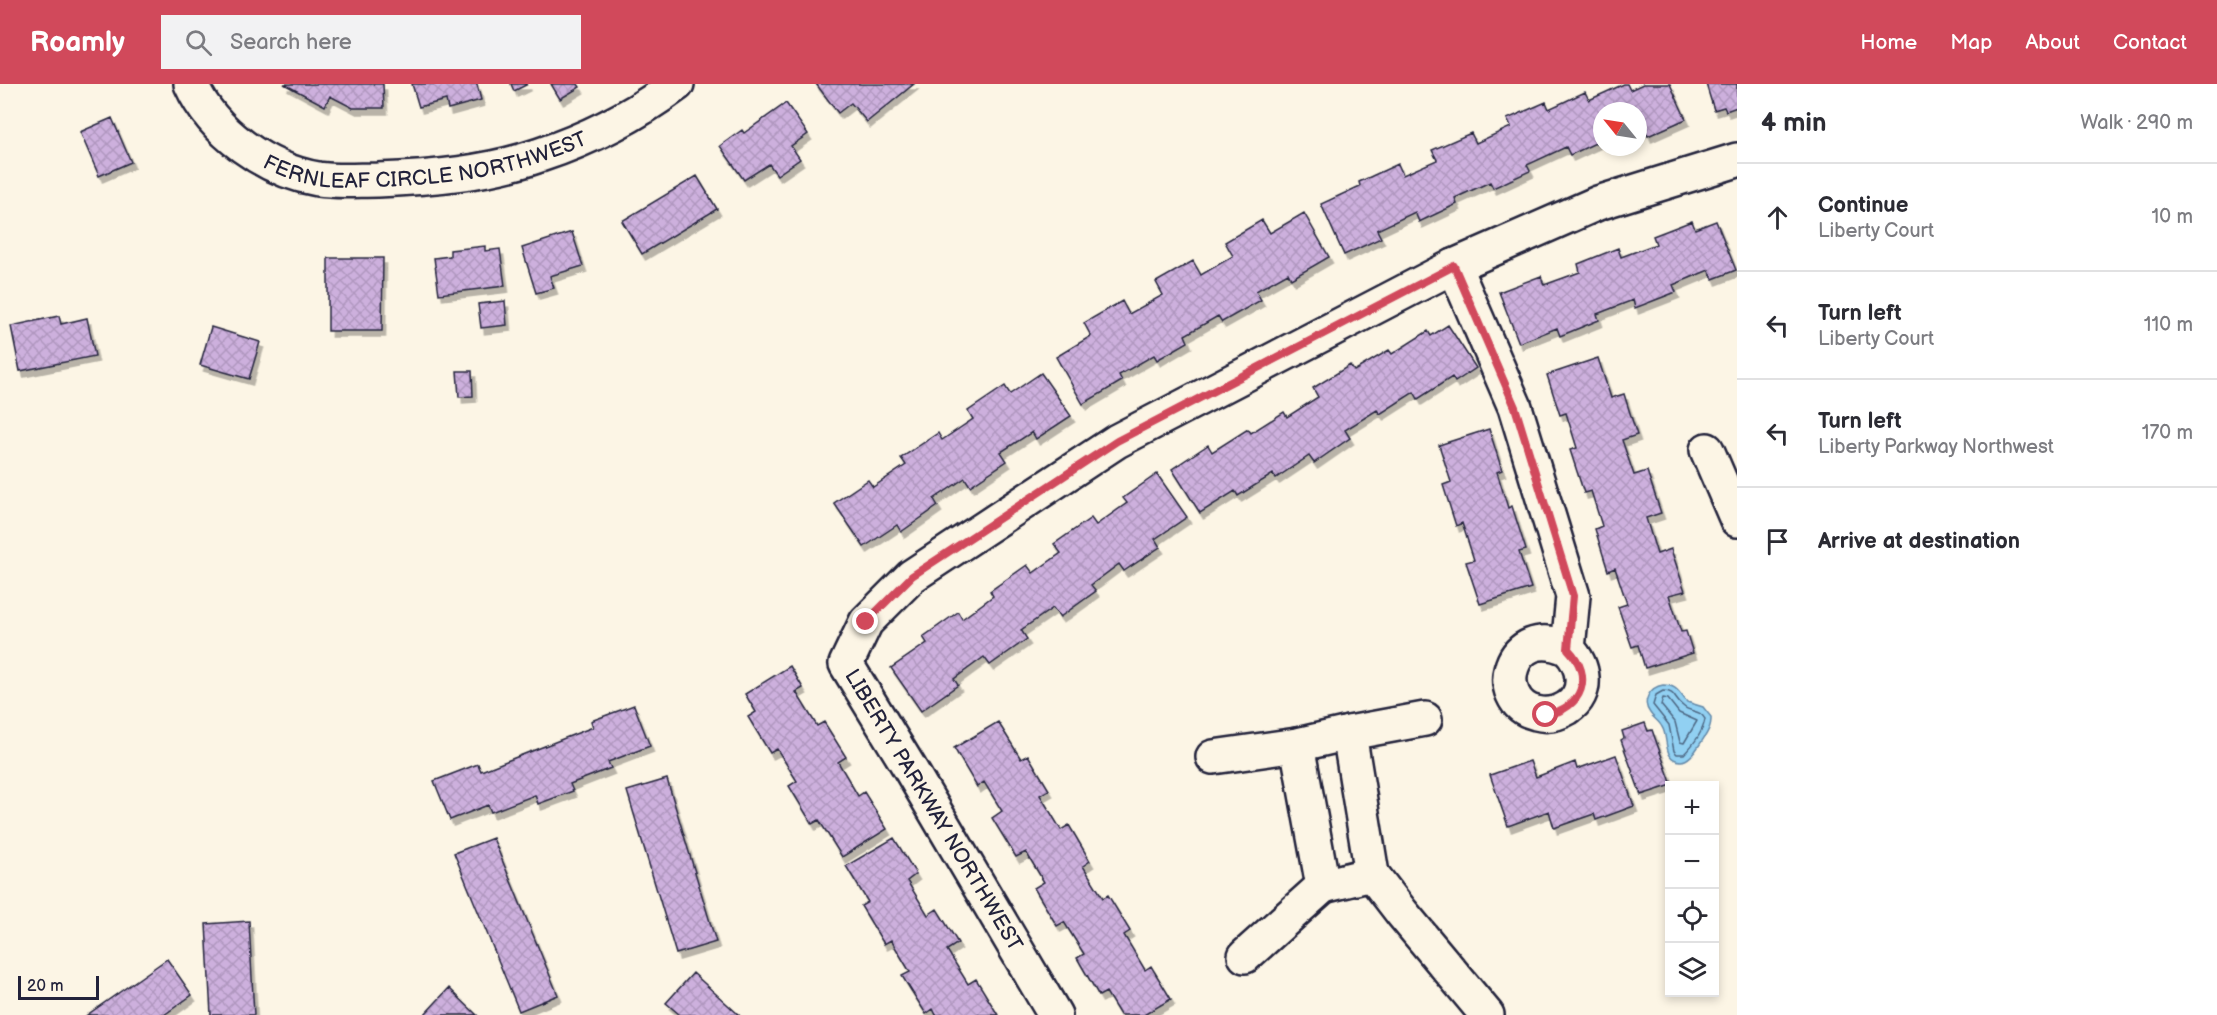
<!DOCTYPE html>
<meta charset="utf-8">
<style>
:root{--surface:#fff;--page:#f2f2f3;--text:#2b2b33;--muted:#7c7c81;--line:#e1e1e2;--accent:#d1495b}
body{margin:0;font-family:"Balsamiq Sans",sans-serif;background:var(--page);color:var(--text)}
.controls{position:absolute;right:18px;bottom:18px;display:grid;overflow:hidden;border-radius:0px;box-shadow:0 3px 9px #0003}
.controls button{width:54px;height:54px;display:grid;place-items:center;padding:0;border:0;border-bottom:2px solid var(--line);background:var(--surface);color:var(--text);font:30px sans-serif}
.compass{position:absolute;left:1593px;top:18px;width:54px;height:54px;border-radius:50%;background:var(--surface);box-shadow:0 3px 9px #0003;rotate:300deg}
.scale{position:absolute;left:18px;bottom:15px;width:81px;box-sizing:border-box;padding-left:6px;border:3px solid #22223b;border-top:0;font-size:16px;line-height:21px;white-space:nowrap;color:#22223b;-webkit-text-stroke:4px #fcf5e5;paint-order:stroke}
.stop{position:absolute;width:18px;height:18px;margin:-14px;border:4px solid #d1495b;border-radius:50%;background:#fff}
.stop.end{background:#d1495b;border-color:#fff;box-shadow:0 2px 6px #0008}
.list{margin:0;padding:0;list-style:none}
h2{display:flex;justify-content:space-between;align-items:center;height:78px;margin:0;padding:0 24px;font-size:26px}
h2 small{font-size:20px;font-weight:400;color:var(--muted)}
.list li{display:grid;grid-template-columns:39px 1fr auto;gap:18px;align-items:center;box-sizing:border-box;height:108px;padding:0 24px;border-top:2px solid var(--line)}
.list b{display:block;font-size:22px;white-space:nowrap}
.list p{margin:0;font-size:20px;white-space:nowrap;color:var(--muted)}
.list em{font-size:20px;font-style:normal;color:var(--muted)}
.icon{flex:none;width:33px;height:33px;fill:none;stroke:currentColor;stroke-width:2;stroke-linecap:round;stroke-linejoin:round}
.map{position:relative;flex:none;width:1737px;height:931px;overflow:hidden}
header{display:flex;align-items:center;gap:36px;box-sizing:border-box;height:84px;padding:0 30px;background:var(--accent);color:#fff}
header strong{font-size:28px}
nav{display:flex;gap:33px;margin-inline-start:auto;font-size:21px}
.search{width:420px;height:54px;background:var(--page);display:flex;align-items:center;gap:15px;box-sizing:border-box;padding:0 21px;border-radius:0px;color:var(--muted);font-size:22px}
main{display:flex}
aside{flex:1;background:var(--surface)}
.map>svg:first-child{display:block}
.water{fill:#91d0f2;stroke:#658aa9;stroke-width:1.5}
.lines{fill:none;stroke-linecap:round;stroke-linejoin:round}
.shore{stroke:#4e6884;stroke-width:1.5}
.building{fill:url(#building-cross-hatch);stroke:#22223b;stroke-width:1.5;filter:url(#shadow)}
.minor-casing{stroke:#22223b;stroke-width:38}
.minor{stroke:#fcf5e5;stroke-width:33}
.route{stroke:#d1495b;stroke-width:8}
.labels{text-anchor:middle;stroke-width:5;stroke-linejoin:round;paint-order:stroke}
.street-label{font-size:21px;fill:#22223b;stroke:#fcf5e5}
</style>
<header>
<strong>Roamly</strong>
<div class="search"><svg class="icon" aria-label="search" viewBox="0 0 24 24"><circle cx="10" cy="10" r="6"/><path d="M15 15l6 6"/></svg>Search here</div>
<nav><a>Home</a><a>Map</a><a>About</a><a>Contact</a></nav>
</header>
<main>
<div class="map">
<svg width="1737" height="931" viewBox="0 0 1737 931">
<defs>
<pattern id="building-cross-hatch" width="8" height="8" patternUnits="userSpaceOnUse" patternTransform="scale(1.5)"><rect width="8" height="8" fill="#cdb0dd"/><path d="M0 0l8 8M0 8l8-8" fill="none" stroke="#b097bf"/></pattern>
<filter id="shadow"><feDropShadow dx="3.5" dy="6" stdDeviation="0" flood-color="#0004"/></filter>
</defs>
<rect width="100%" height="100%" fill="#fcf5e5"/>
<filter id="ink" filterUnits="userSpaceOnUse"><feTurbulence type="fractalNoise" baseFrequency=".0167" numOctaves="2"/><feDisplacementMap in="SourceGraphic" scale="12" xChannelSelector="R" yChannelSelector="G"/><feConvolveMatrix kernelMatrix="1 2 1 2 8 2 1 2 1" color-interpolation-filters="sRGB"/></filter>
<g filter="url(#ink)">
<path class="water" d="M1663,601C1677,601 1679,609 1687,618L1703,623L1711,633C1712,644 1704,654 1698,663C1695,668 1688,677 1681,677C1662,676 1669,653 1662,643C1659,637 1653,634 1650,629C1641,617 1650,603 1663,601Z"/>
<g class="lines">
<path class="shore" d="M1663,607C1676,607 1674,616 1683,622C1690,629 1700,625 1705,635C1703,648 1693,661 1684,670H1677L1674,667L1669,641L1653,621L1656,611Z
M1663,614L1668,615L1679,629L1697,637L1684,659L1680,658L1675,638L1661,621Z"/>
</g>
<path class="building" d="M284,0H383L384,24H353L330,12L325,22Z
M412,0H477L481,16L448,25L446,16L419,23Z
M511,0H528L514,7Z
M551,0H578L580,3L560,15Z
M816,0H914L867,38L851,19L838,29Z
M1624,0H1627L1630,6L1643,0H1670L1686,35L1648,52L1645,45L1638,49V27H1602V56L1570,71L1566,63L1527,81L1530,87L1493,104L1490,98L1455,114L1457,120L1419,138L1415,128L1377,146L1381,154L1344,171L1321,120L1360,102L1359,98L1398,80L1403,91L1437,76L1432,66L1471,49L1476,59L1511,43L1507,35L1546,18L1549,25L1585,8L1589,16Z
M1706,0H1737V23L1726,27L1724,23L1714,26Z
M786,19L808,50L791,62L800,75L777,91L769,80L744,96L720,62L742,46L744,49Z
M112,34L131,78L99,92L80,48Z
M697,92L717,125L642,170L622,137Z
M1304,129L1329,173L1291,195L1288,189L1256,207L1261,216L1222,238L1218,232L1185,251L1188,258L1157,276L1154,271L1119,291L1122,297L1083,320L1056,273L1091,252L1084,239L1122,217L1129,230L1163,211L1156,198L1193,177L1201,191L1233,172L1225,158L1262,136L1270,149Z
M1692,137L1695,145L1716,137L1736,186L1713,195L1709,186L1673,201L1676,208L1635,224L1633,216L1597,230L1599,236L1560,252L1557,244L1519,259L1499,208L1541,192L1544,201L1580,188L1578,180L1618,164L1621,173L1656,160L1653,152Z
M572,148L583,182L550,192L554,204L536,209L522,164Z
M485,162V167L500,165L505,202L439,210L434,174L450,172V166Z
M328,174H383L382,247H328Z
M505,217L507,241L481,244L478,220Z
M59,232L61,240L87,234L95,272L20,287L11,242Z
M1448,241L1476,284L1455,298L1452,293L1418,315L1414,308L1380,330L1377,326L1345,346L1350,354L1314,379L1309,372L1276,394L1273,390L1238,412L1235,407L1200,429L1172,385L1208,361L1212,368L1248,345L1251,349L1284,328L1287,333L1318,313L1313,304L1350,281L1354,287L1389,266L1392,270L1428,247L1431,252Z
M211,243L260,258L249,295L200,281Z
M1598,274L1611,314L1624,310L1637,351L1622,356L1634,391L1647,387L1661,429L1646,434L1657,470L1671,465L1685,507L1669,511L1681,548L1686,547L1693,569L1645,584L1638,561L1632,563L1618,523L1627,520L1615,484L1608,487L1595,445L1602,442L1591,407L1584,409L1570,366L1577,364L1566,329L1560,331L1547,291Z
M457,287H472L473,312L459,313Z
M1041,289L1071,332L1036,355L1032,348L1001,368L1007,377L970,402L965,394L934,415L938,422L901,448L897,441L864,463L834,419L868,396L873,403L906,381L901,374L938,349L942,356L973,335L968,327L1005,302L1010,310Z
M1489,345L1502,386L1497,388L1508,424L1512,422L1526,466L1519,468L1531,504L1480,520L1466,478L1474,476L1462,439L1456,442L1443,401L1451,398L1439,361Z
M1157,390L1187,433L1155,455L1160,463L1124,487L1119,480L1091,501L1096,507L1060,533L1053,524L1021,546L1027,555L990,581L984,573L954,595L958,601L921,627L891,584L927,559L923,553L958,528L962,535L993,512L990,507L1027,481L1033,489L1061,469L1054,460L1091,434L1096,441L1127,419L1123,414Z
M790,582L803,604L796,608L817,642L824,638L846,673L838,678L858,712L864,708L887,745L842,773L819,736L812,740L789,702L797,697L777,665L770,669L748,633L756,628L745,610Z
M634,621L650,662L608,678L611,684L570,700L573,707L538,720L535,711L491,728L488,721L450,736L434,697L478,680L481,687L593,643L591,637Z
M998,638L1021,675L1028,671L1049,706L1040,711L1061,746L1069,741L1090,777L1083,782L1103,814L1108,811L1130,847L1124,851L1145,886L1151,882L1171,915L1144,931H1120L1106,908L1099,912L1077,874L1084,870L1064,838L1057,842L1034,804L1044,798L1026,768L1016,773L992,734L1002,727L984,698L977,703L954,664Z
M1645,639L1648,647L1652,646L1672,701L1641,711L1621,656L1624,654L1622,647Z
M1616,671L1634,722L1596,736L1594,730L1554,744L1549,727L1508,742L1490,691L1530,677L1536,693L1575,678L1577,685Z
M667,695L716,858L676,870L627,707Z
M493,754L558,911L519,927L454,769Z
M894,754L916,790L907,797L928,831L937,825L958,859L947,866L968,900L976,895L998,931H936L933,925L926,930L902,892L910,888L891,856L884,860L861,822L868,818L846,782Z
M249,837L254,931H211L206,840Z
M167,875L192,911L164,931H87Z
M693,889L739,931H680L666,919Z
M449,904L477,931H424Z"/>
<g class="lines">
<g class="minor-casing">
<g id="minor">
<path id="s1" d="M191,0C213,49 266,86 318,95C338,98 358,96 378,96C432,94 488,89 540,71C588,55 637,30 677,0"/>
<path d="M1454,182L1515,323L1573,512L1568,565C1584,581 1590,609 1567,624C1557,630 1547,632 1536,629C1489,618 1509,536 1568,565"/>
<path d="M1707,366L1737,436"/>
<path d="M1425,635L1349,649L1372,790L1402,829L1487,931"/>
<path d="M1297,661L1323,802L1372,790"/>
<path d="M1213,673L1297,661L1349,649"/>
<path d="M1245,872L1323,802"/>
<path d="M1055,931L909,683L846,580L866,538L912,492L1117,357L1454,182L1598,119L1737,76"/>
</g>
</g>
<use href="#minor" class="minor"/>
</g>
</g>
<g class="lines" filter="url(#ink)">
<path class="route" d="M866,538L912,492L1117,357L1454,182L1515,323L1573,512L1568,565C1594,592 1583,624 1546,631"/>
</g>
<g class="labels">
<g class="street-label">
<text dy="7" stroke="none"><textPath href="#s1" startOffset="273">FERNLEAF CIRCLE NORTHWEST</textPath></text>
<text transform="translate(934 726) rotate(59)" y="7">LIBERTY PARKWAY NORTHWEST</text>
</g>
</g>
</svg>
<div class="controls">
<button>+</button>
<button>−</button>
<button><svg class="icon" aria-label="locate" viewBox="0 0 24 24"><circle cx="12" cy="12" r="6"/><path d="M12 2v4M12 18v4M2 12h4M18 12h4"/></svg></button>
<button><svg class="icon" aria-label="layers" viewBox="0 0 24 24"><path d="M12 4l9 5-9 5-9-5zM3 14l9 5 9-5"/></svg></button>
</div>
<svg class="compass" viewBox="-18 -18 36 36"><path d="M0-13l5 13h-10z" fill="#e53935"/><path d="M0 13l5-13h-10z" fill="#7c7c81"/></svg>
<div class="scale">20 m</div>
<div class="stop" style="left:1546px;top:631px"></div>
<div class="stop end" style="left:866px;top:538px"></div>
</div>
<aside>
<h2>4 min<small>Walk · 290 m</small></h2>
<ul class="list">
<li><svg class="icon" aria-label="ahead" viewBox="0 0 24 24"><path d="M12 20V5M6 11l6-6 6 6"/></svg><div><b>Continue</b><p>Liberty Court</p></div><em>10 m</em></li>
<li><svg class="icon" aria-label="left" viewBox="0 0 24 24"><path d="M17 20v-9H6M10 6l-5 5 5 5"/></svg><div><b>Turn left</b><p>Liberty Court</p></div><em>110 m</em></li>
<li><svg class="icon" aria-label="left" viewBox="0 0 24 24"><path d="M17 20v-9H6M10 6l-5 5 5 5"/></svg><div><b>Turn left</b><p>Liberty Parkway Northwest</p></div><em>170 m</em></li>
<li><svg class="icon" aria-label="arrive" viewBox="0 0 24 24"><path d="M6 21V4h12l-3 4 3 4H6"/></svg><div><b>Arrive at destination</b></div></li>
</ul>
</aside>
</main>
